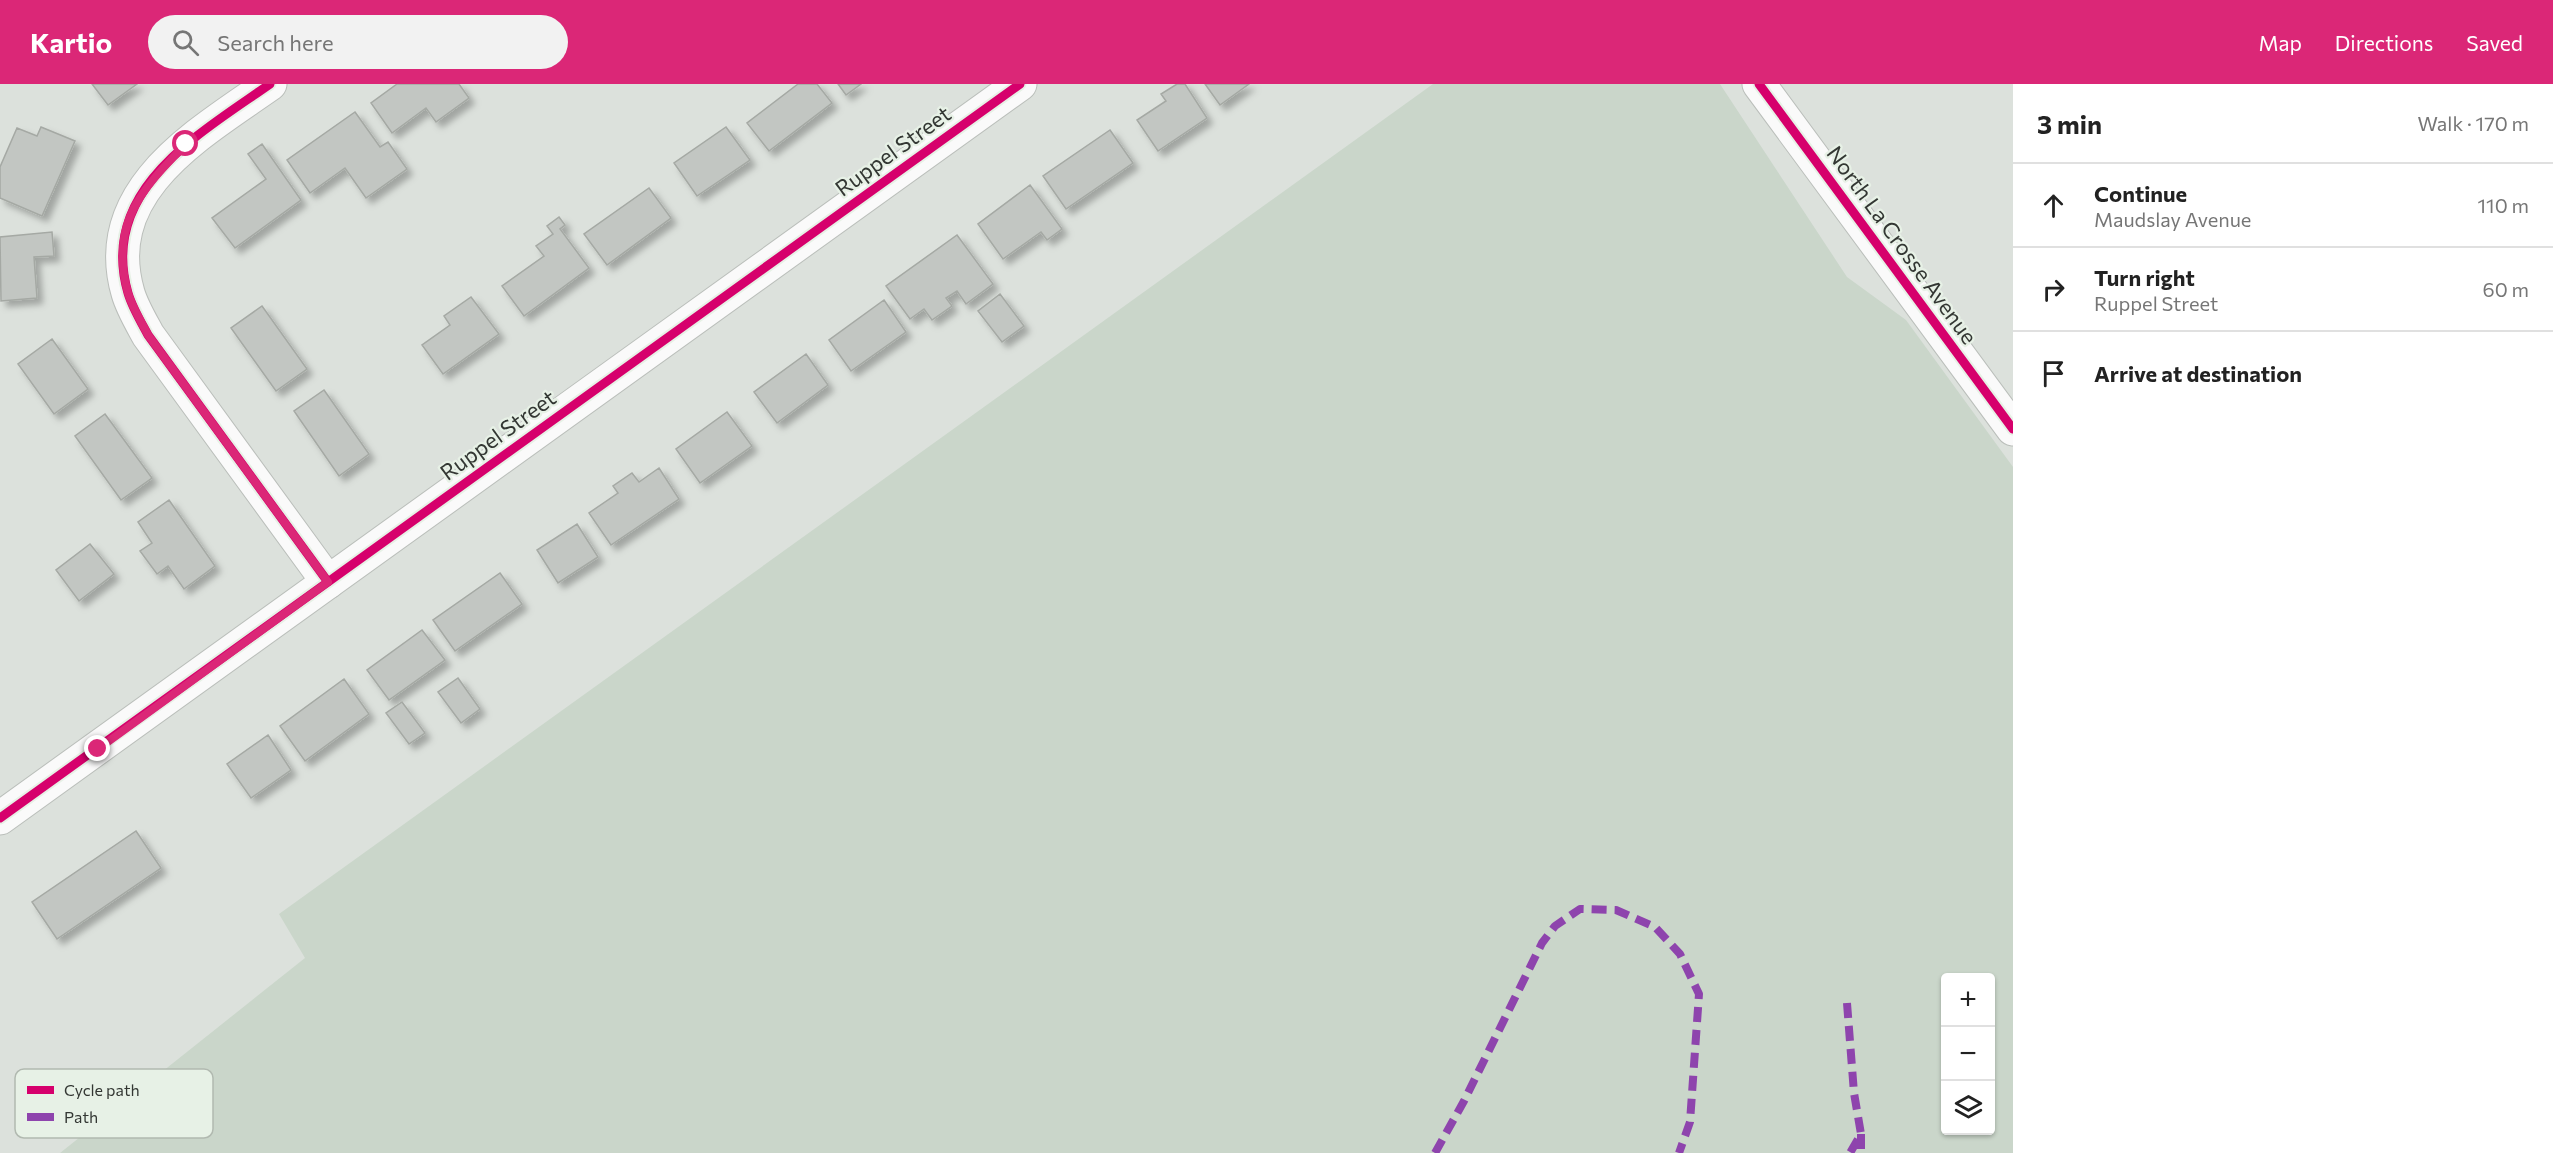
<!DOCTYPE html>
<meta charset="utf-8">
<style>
:root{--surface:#fff;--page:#f2f2f2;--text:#222;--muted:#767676;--line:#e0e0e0;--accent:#db2777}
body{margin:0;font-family:Commissioner,sans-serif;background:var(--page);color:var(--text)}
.controls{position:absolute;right:18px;bottom:18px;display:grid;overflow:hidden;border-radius:6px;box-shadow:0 2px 4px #0004}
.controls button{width:54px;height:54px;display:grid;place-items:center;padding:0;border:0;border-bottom:2px solid var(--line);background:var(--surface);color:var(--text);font:30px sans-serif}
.stop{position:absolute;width:18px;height:18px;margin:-14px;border:4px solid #db2777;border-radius:50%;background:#fff}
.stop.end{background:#db2777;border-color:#fff;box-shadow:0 2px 6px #0008}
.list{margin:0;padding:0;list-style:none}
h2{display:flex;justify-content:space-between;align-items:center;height:78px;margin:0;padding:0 24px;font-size:26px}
h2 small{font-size:20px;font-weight:400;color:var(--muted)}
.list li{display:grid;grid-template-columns:39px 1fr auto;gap:18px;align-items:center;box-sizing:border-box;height:84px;padding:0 24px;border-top:2px solid var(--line)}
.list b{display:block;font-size:22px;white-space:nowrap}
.list p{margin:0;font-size:20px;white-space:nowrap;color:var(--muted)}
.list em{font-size:20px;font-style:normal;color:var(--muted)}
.icon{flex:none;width:33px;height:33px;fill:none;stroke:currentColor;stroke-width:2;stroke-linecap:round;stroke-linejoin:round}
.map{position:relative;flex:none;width:2013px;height:1069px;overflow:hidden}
header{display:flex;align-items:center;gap:36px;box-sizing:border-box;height:84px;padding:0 30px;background:var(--accent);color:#fff}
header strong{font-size:28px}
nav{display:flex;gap:33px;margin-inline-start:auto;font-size:21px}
.search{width:420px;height:54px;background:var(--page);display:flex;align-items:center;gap:15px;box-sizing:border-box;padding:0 21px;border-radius:33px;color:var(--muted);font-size:22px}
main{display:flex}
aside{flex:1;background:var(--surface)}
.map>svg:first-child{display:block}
.green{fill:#cad6ca;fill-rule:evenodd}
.building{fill:#c2c6c2;stroke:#a5a9a4;stroke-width:1.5;filter:url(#shadow)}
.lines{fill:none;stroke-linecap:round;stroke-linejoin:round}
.minor-casing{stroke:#babeba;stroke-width:35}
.tertiary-casing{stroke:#babeba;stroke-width:35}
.minor{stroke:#fafafa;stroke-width:33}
.tertiary{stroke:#fafafa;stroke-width:33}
.quiet{stroke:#8e44ad;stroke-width:8;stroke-dasharray:15 8;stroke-linecap:butt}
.cycleway-casing{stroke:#e7f1e6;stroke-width:13}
.cycleway{stroke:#d6006c;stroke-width:9}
.route{stroke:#db2777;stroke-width:8}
.labels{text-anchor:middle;stroke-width:4.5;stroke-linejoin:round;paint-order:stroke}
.street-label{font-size:22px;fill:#333733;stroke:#e7f1e6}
.key{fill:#e7f1e6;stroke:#b1b9b0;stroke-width:1.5}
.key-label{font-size:16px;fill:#333733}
</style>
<header>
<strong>Kartio</strong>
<div class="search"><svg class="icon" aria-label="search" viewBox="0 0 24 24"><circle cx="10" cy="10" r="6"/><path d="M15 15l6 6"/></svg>Search here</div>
<nav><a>Map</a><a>Directions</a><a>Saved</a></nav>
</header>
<main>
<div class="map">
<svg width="2013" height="1069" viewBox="0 0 2013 1069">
<defs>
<filter id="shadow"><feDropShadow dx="5.5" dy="5.5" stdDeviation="3" flood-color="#0004"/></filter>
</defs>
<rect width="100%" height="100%" fill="#dce1dc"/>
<path class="green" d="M1433,0H1720L1847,193L1906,236L2013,383V1069H60L305,874L279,830ZM1946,894H1990V1046H1946Z"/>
<path class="building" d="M92,0H137L108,21Z
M397,0H459L469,14L436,38L426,24L392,49L371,19Z
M798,0H817L832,19L769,67L747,39Z
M838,0H861L846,11Z
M1177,0H1185L1207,34L1158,67L1137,36L1166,17L1161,10Z
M1205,0H1249L1220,21Z
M355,28L380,63L388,58L407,85L366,114L345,84L310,109L287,76Z
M41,43L75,57L42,132L0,114V83L17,44L37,52Z
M726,43L750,76L697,112L674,79Z
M1110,46L1133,79L1066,125L1043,92Z
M262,60L301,116L235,164L212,134L266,95L248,70Z
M1030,101L1062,145L1047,156L1041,148L1003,175L978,140Z
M649,104L671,134L607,181L584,150Z
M559,133L565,141L560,145L589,184L524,232L502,202L544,172L536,162L553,150L547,142Z
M52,148L54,172L34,173L37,214L1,217L0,153Z
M957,151L993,200L966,220L957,207L946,214L952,222L932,236L924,225L910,235L886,202Z
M1000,210L1024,242L1002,258L978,227Z
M471,213L499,250L443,290L422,261L450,241L444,232Z
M884,216L906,248L851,287L829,256Z
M262,222L307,285L276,307L231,244Z
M52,255L88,305L54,330L18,280Z
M806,270L828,301L777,339L754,308Z
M324,306L369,370L339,392L294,327Z
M727,328L752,362L700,399L676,365Z
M105,330L152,394L121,416L75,352Z
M659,384L679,415L611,461L589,429L618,409L613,402L632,389L639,398Z
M169,416L215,482L184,505L168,482L157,490L140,467L152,459L138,438Z
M577,440L598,473L558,499L537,466Z
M90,460L114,490L79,517L56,486Z
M500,489L522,520L455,567L433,536Z
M422,546L445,576L389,616L367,586Z
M458,594L480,625L461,639L438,608Z
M344,595L369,630L305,677L280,642Z
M402,618L425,649L409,660L386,629Z
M268,651L291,686L251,714L227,680Z
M136,747L161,784L57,855L32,818Z"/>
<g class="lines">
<g class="minor-casing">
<path id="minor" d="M270,0C199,50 98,106 128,209C132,223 141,238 148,251L328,498"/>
</g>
<g class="tertiary-casing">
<path id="tertiary" d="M1759,0L2013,345
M0,734L1020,0"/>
</g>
<use href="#minor" class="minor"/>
<use href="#tertiary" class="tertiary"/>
<path class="quiet" d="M1847,919L1854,1009L1861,1050L1850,1069
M1861,1050V1069
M1435,1069L1464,1017L1542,859L1555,842L1580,825L1616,826L1655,843L1680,870L1699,910L1690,1038L1679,1069"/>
<g class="cycleway-casing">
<path id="cycleway" d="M270,0C199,50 98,106 128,209C132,223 141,238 148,251L328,498
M1759,0L2013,345
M0,734L1020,0"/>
</g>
<use href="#cycleway" class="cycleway"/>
</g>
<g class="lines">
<path class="route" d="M98,665L328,498L148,251C141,237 132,223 128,209C109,140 141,106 186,60"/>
</g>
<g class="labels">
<g class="street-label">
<text transform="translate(893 67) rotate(-36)" y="8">Ruppel Street</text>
<text transform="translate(1902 161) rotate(54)" y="8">North La Crosse Avenue</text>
<text transform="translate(498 351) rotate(-36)" y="8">Ruppel Street</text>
</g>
</g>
<rect x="15" y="985" width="198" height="69" rx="9" class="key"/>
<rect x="27" y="1002" width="27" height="8" fill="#d6006c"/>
<rect x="27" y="1029" width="27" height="8" fill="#8e44ad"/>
<g class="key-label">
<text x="64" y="1012">Cycle path</text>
<text x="64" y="1039">Path</text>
</g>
</svg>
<div class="controls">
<button>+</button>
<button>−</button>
<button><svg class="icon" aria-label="layers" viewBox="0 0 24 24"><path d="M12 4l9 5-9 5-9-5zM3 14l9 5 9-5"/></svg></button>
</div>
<div class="stop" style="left:186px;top:60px"></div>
<div class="stop end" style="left:98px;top:665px"></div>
</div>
<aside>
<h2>3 min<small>Walk · 170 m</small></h2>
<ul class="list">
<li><svg class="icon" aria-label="ahead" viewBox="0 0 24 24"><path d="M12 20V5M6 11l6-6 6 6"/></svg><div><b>Continue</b><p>Maudslay Avenue</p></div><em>110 m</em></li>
<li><svg class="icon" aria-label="right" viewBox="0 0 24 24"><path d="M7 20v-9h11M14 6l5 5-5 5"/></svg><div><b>Turn right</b><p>Ruppel Street</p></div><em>60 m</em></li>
<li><svg class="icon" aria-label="arrive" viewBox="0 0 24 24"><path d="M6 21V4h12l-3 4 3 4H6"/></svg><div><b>Arrive at destination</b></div></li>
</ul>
</aside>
</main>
